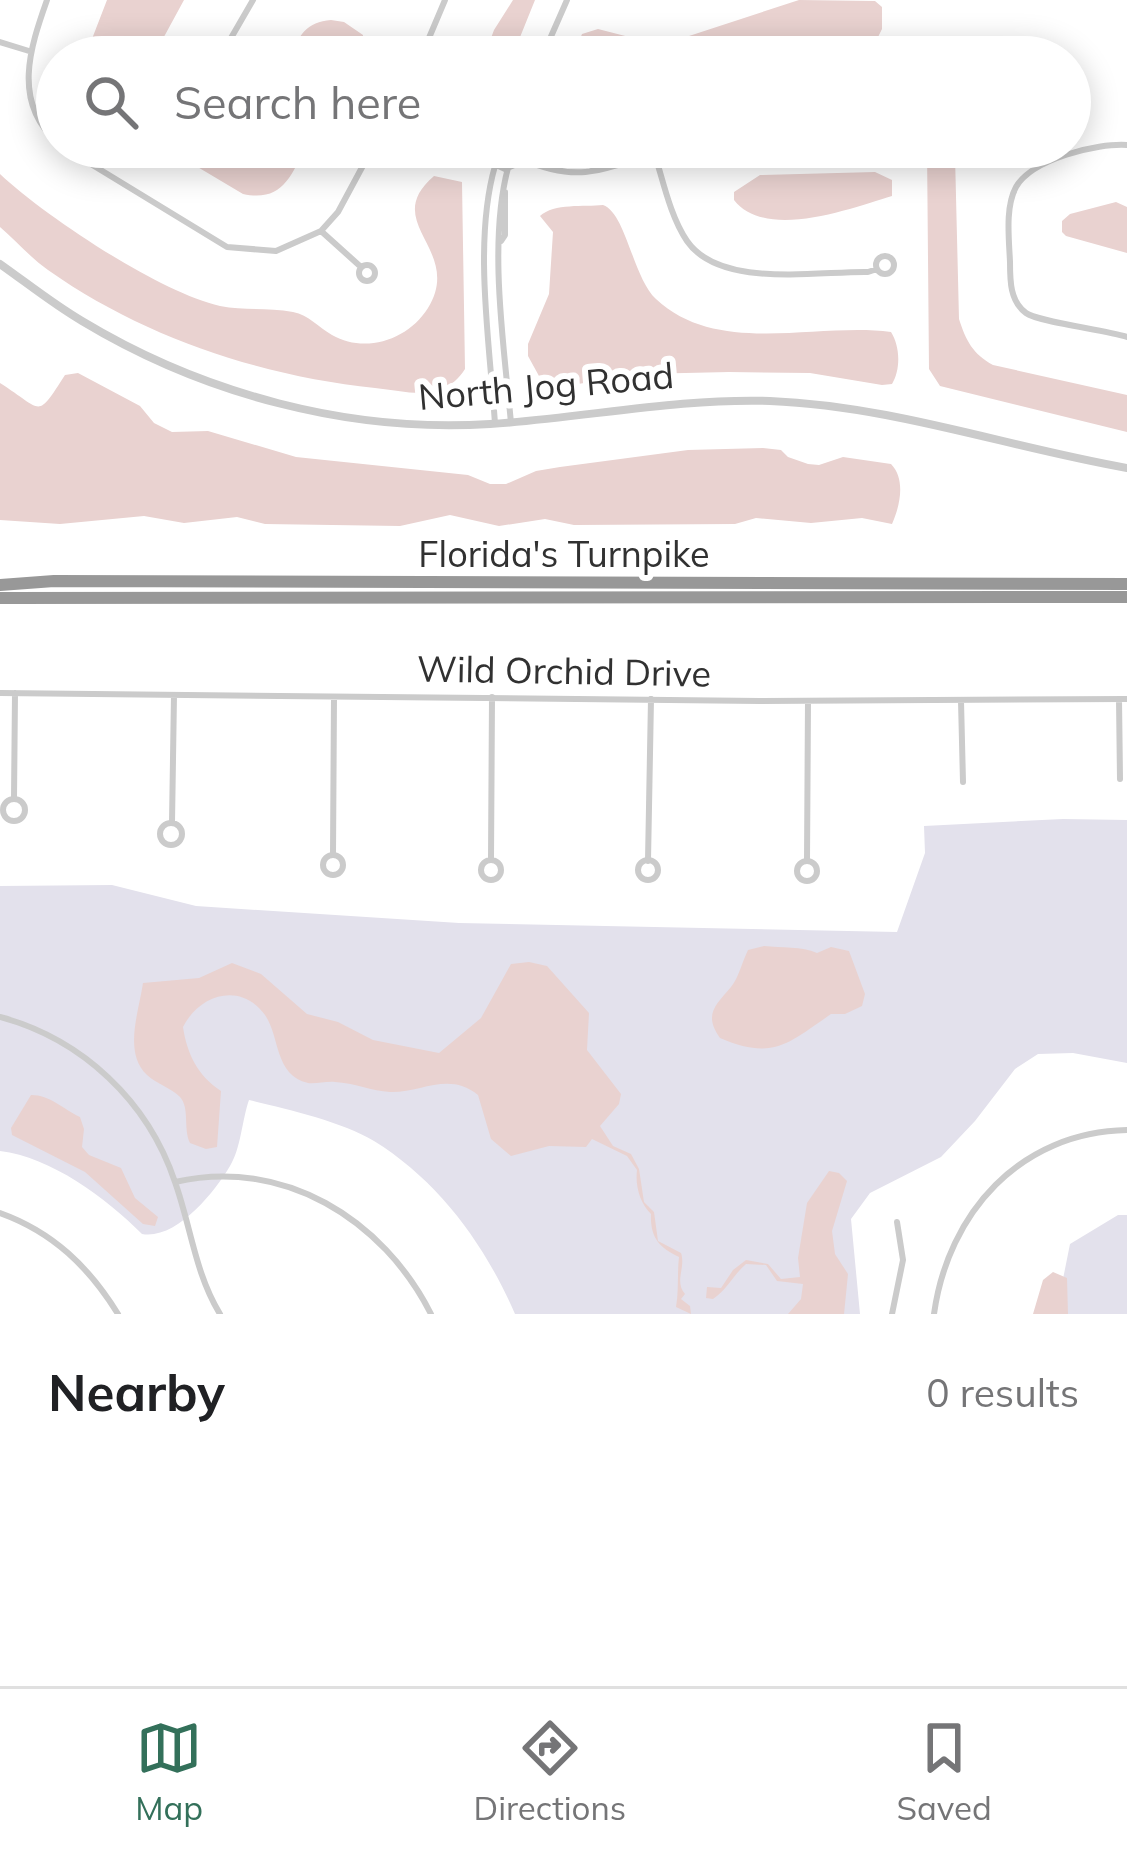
<!DOCTYPE html>
<style>
:root{--surface:#fff;--page:#f2f2f2;--text:#202124;--muted:#757577;--line:#e0e0e0;--accent:#33705a}
body{margin:0;font-family:Mulish,sans-serif;background:var(--page);color:var(--text)}
.list{margin:0;padding:0;list-style:none}
h2{display:flex;justify-content:space-between;align-items:center;height:156px;margin:0;padding:0 48px;font-size:51px}
h2 small{font-size:39px;font-weight:400;color:var(--muted)}
.icon{flex:none;width:66px;height:66px;fill:none;stroke:currentColor;stroke-width:2;stroke-linecap:round;stroke-linejoin:round}
.map{position:relative;flex:none;width:1127px;height:1314px;overflow:hidden}
.search{position:absolute;background:var(--surface);box-shadow:0 6px 30px #0003;left:36px;right:36px;top:36px;height:132px;display:flex;align-items:center;gap:30px;box-sizing:border-box;padding:0 42px;border-radius:66px;color:var(--muted);font-size:45px}
.sheet{height:372px;background:var(--surface)}
nav{display:flex;justify-content:space-around;align-items:center;box-sizing:border-box;height:168px;border-top:3px solid var(--line);background:var(--surface);font-size:33px;color:var(--muted)}
nav a{display:grid;justify-items:center;gap:6px}
nav .on{color:var(--accent)}
.map>svg:first-child{display:block}
.green{fill:#e3e1ec}
.water{fill:#e9d2d0}
.lines{fill:none;stroke-linecap:round;stroke-linejoin:round}
.minor{stroke:#cbcbcb;stroke-width:6}
.tertiary{stroke:#cbcbcb;stroke-width:8}
.motorway{stroke:#989898;stroke-width:12}
.labels{text-anchor:middle;stroke-width:12;stroke-linejoin:round;paint-order:stroke}
.street-label{font-size:36px;fill:#313131;stroke:#fff}
</style>
<div class="map">
<svg width="1127" height="1314" viewBox="0 0 1127 1314">
<rect width="100%" height="100%" fill="#fff"/>
<path class="green" d="M1063,819L1127,820V1063L1073,1053L1038,1054L1015,1069L975,1121L941,1157L870,1193L851,1219L860,1314H515C485,1245 439,1181 374,1141C341,1121 286,1109 249,1100C242,1120 241,1148 230,1166C214,1193 176,1240 142,1234C106,1198 51,1157 0,1151V886L112,885L196,906L459,923L897,932L925,853L924,826Z
M1118,1215H1127V1314H1056L1070,1244Z"/>
<path class="water" d="M107,0H184L153,57H85Z
M513,0H535L512,57H484L494,30Z
M799,0L875,1L882,7V29L877,39L831,57H573L582,34L598,29L633,38L689,36Z
M331,20L344,22L363,35V57H291C298,35 307,22 331,20Z
M164,147H305C291,178 281,202 243,194Z
M927,147H951L955,155L959,319C966,341 973,354 993,365L1127,395V432L940,386L929,369Z
M875,172L892,180V196C852,208 766,241 734,200V192L760,175Z
M0,174C46,217 159,292 220,306C244,311 269,307 293,312C309,315 318,327 332,335C365,354 408,340 428,308C464,249 379,223 434,176L462,182L465,369C443,403 411,392 375,388C260,376 143,337 48,270C31,258 16,241 0,227Z
M1116,202L1127,207V253L1066,236L1062,232V221L1070,214Z
M603,205C626,213 633,278 656,299C718,357 816,322 891,332C900,346 901,369 892,384L882,385L810,373L729,372L641,374L559,387L539,376L528,356V344L549,294L553,232L540,216C554,203 584,207 603,205Z
M78,373L140,406L154,423L172,432L208,431L296,457L468,475L490,484H506L536,471L560,467L688,450L763,448L781,450L788,457L808,464L819,465L843,457L891,464C906,479 900,506 892,524L862,518L811,523L756,518L735,524L574,525L545,519L499,526L450,515L400,526L265,524L237,517L184,523L144,516L60,524L0,520V383C44,411 36,420 65,375Z
M764,946C781,948 802,946 817,953L831,947L849,951L865,994L862,1006L845,1014H831C789,1043 773,1061 720,1038C703,1014 716,1005 731,987C739,977 742,962 748,950Z
M529,962L547,966L589,1013L587,1050L621,1094L619,1104L600,1126L613,1146L631,1154L639,1169L644,1202L654,1212L658,1241L681,1253C686,1268 674,1281 685,1294L681,1299L690,1306L691,1314L676,1307C679,1290 677,1274 679,1257C659,1248 650,1237 651,1214C640,1203 635,1186 637,1170L627,1156L592,1139L586,1147L549,1146L511,1156L491,1139L478,1095C449,1071 421,1093 390,1092C372,1091 354,1083 335,1082C327,1081 316,1084 308,1083C274,1075 280,1036 265,1015C240,981 199,995 183,1027C187,1054 198,1076 221,1091L217,1147L206,1149L190,1143C183,1129 190,1108 180,1097C171,1088 157,1084 147,1075C123,1053 139,1011 143,983L199,978L232,963L261,974L307,1014L338,1022L373,1040L439,1053L481,1018L511,964Z
M31,1095C50,1095 63,1109 80,1117L84,1129L82,1147L89,1155L121,1168L135,1198L158,1217L155,1226L143,1224L85,1172L12,1135L11,1128Z
M829,1171L839,1173L847,1181L832,1231L835,1254L848,1274L844,1314H788L801,1299L803,1284L777,1281L766,1265L746,1264C733,1275 728,1289 713,1299L706,1298L707,1287L721,1288L733,1270L746,1260L768,1264L781,1279L800,1277L798,1258L807,1203Z
M1053,1272L1067,1278L1068,1314H1033L1043,1280Z"/>
<g class="lines">
<path class="minor" d="M47,0C30,48 12,102 57,142
M0,42L29,51
M220,57L253,0
M425,57L426,45L445,0
M542,57L567,0
M1127,145C1097,143 1032,159 1016,187C1005,207 1009,239 1010,262C1010,281 1010,301 1026,313C1038,322 1106,330 1127,337
M63,147L227,247L276,251L321,231L338,212L373,147
M485,147L490,162L505,169L519,163L525,147
M532,147L598,168
M654,152C663,180 670,216 687,241C720,289 817,271 868,272L877,269
M522,159C583,186 609,167 668,147
M495,166C473,242 490,345 495,424
M508,168C488,242 504,346 511,423
M321,231L361,267
M501,241L505,235V192
M876 265a9 9 0 1 1 18 0a9 9 0 1 1-18 0Z
M359 273a8 8 0 1 1 16 0a8 8 0 1 1-16 0Z
M0,693L760,701L1127,699
M1119,699L1120,779
M961,701L963,782
M3 810a11 11 0 1 1 22 0a11 11 0 1 1-22 0Z
M14,799L15,693
M172,823L174,695
M160 834a11 11 0 1 1 22 0a11 11 0 1 1-22 0Z
M333,855L334,697
M323 865a10 10 0 1 1 20 0a10 10 0 1 1-20 0Z
M481 870a10 10 0 1 1 20 0a10 10 0 1 1-20 0Z
M491,860L492,697
M638 870a10 10 0 1 1 20 0a10 10 0 1 1-20 0Z
M797 871a10 10 0 1 1 20 0a10 10 0 1 1-20 0Z
M648,861L651,699
M807,861L808,701
M0,1017C82,1039 148,1101 175,1182C191,1227 195,1273 220,1314
M175,1182C283,1157 383,1219 431,1314
M0,1213C53,1232 89,1267 118,1314
M892,1314L903,1260L897,1222
M934,1314C948,1213 1020,1132 1127,1130"/>
<path class="tertiary" d="M0,264C27,283 53,304 82,321C203,394 349,433 490,424C584,418 676,398 770,401C893,406 1007,447 1127,468"/>
<path class="motorway" d="M0,585L54,581L1127,584
M0,598L1127,597"/>
</g>
<g class="labels">
<g class="street-label">
<text transform="translate(546 386) rotate(-5)" y="13">North Jog Road</text>
<text x="564" y="567">Florida's Turnpike</text>
<text transform="translate(564 671) rotate(1)" y="13">Wild Orchid Drive</text>
</g>
</g>
</svg>
<div class="search"><svg class="icon" aria-label="search" viewBox="0 0 24 24"><circle cx="10" cy="10" r="6"/><path d="M15 15l6 6"/></svg>Search here</div>
</div>
<section class="sheet">
<h2>Nearby<small>0 results</small></h2>
<ul class="list">
</ul>
</section>
<nav>
<a class="on"><svg class="icon" aria-label="map" viewBox="0 0 24 24"><path d="M3 6l6-2 6 2 6-2v14l-6 2-6-2-6 2zM9 4v14M15 6v14"/></svg>Map</a>
<a><svg class="icon" aria-label="directions" viewBox="0 0 24 24"><path d="M12 3l9 9-9 9-9-9zM9 14v-3h6M13 9l2 2-2 2"/></svg>Directions</a>
<a><svg class="icon" aria-label="saved" viewBox="0 0 24 24"><path d="M7 4h10v16l-5-4-5 4z"/></svg>Saved</a>
</nav>
